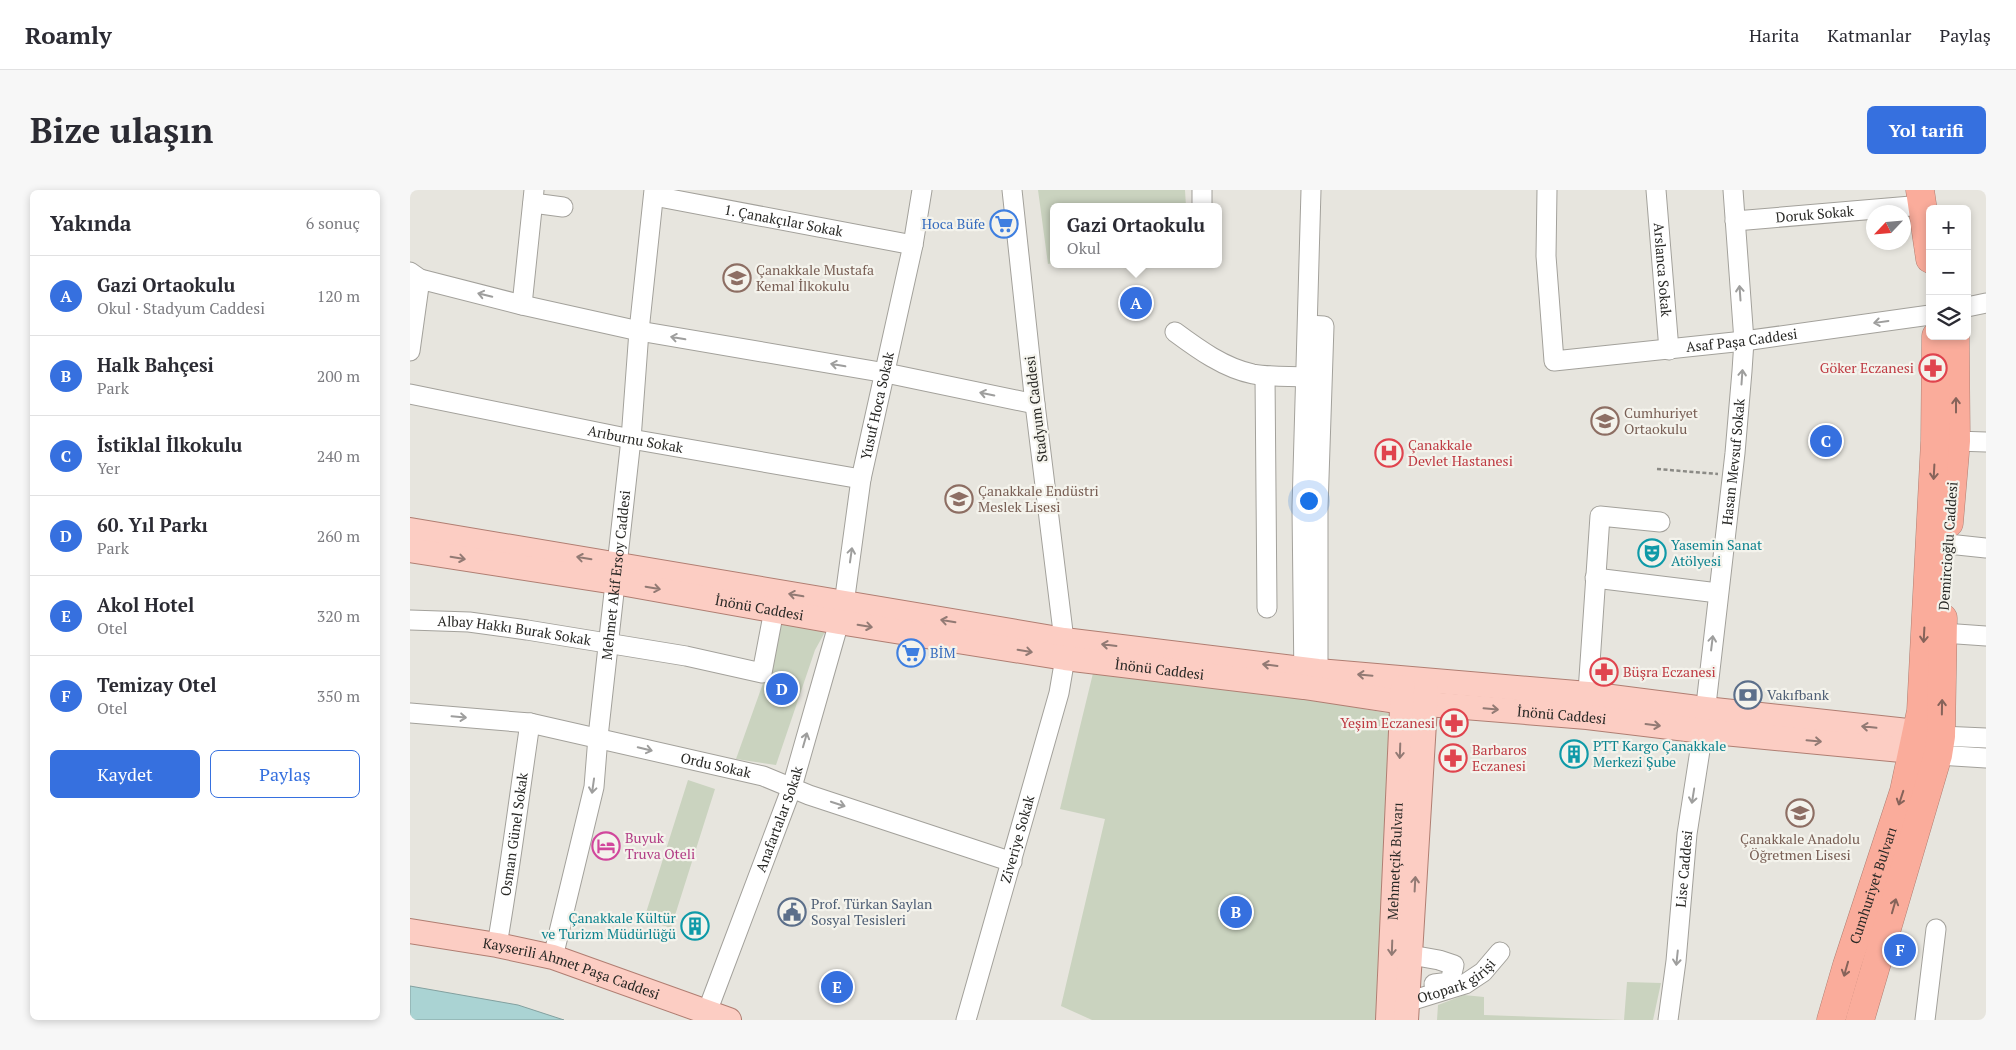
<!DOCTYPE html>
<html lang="tr">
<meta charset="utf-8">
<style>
:root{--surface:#fff;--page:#f7f7f7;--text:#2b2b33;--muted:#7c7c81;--line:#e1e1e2;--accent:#3670df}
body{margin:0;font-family:"PT Serif",serif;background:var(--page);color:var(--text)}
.controls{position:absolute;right:15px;top:15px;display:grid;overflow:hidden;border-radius:8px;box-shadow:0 2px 8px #0003}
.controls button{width:45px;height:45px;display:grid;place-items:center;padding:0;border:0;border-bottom:1px solid var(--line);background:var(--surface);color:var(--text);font:25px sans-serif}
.compass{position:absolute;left:1456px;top:15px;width:45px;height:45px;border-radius:50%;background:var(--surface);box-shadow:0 2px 8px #0003;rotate:244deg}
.you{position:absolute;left:898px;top:310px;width:18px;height:18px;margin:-12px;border:4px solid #fff;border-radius:50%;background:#1a73e8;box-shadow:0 0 0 8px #1a73e833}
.badge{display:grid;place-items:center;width:32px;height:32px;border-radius:50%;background:var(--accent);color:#fff;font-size:16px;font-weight:700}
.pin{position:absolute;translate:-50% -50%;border:2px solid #fff;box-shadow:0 1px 5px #0006}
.popup{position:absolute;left:640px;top:13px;width:172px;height:65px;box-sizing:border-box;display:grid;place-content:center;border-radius:8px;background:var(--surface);filter:drop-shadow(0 1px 4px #0005);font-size:16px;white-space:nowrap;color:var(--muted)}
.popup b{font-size:19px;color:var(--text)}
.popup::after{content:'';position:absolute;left:50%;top:100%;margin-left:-10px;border:10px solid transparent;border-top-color:var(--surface)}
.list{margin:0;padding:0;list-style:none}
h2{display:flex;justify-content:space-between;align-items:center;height:65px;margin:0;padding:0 20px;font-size:21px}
h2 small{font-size:16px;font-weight:400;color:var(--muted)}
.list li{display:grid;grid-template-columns:32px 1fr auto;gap:15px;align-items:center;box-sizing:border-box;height:80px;padding:0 20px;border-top:1px solid var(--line)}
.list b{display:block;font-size:19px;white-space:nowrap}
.list p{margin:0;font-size:16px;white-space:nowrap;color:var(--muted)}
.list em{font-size:16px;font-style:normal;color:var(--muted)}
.actions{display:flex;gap:10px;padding:15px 20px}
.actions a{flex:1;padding:11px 0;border:1px solid var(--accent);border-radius:8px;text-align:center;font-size:18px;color:var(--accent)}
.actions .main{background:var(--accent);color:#fff}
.icon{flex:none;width:28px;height:28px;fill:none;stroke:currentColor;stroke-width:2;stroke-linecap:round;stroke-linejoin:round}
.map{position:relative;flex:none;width:1576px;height:830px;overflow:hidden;border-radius:8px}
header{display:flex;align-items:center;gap:30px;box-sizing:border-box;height:70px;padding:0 25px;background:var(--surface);border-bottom:1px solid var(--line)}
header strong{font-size:24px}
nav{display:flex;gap:28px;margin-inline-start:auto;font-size:18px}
.intro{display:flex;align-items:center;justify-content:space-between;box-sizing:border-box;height:120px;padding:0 30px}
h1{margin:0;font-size:35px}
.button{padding:12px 22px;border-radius:8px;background:var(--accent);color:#fff;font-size:18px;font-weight:700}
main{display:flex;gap:30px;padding:0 30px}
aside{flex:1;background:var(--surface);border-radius:8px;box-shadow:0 2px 8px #0003}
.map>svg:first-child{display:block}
.green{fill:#cad3bf}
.water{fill:#aad3d3;stroke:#83a09f}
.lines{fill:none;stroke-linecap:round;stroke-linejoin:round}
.minor-casing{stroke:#a3a19b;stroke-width:21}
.major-casing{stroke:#b07e72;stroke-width:26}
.highway-casing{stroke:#b07e72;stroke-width:29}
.path{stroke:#8b8a85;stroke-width:2.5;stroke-dasharray:4 2.5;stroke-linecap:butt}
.minor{stroke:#fff;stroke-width:19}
.major{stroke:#fccdc3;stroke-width:24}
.highway{stroke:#faac9b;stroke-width:28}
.oneway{stroke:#9e9e9d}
.oneway2{stroke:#86635a}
.oneway3{stroke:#927a74}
.labels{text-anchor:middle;stroke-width:4.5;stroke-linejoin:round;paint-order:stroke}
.street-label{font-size:14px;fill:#282825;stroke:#f4f3ec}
.shop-label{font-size:14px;fill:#366cbe;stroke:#f4f3ec;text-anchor:end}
.education-label{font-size:14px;fill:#785e54;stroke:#f4f3ec;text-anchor:start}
.health-label{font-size:14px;fill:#be3a42;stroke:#f4f3ec;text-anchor:start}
.culture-label{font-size:14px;fill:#0d838f;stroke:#f4f3ec;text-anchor:start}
.service-label{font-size:14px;fill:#4e5e75;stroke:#f4f3ec;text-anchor:start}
.hotel-label{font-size:14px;fill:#b23c85;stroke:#f4f3ec;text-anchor:start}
</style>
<header>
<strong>Roamly</strong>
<nav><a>Harita</a><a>Katmanlar</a><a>Paylaş</a></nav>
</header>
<div class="intro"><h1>Bize ulaşın</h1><a class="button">Yol tarifi</a></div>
<main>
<aside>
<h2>Yakında<small>6 sonuç</small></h2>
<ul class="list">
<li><span class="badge">A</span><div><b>Gazi Ortaokulu</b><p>Okul · Stadyum Caddesi</p></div><em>120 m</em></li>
<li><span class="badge">B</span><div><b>Halk Bahçesi</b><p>Park</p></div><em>200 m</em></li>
<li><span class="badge">C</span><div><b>İstiklal İlkokulu</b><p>Yer</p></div><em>240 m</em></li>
<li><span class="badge">D</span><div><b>60. Yıl Parkı</b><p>Park</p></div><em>260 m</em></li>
<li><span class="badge">E</span><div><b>Akol Hotel</b><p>Otel</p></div><em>320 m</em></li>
<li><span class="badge">F</span><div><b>Temizay Otel</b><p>Otel</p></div><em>350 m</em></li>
</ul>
<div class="actions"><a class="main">Kaydet</a><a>Paylaş</a></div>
</aside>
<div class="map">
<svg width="1576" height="830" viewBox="0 0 1576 830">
<rect width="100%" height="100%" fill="#e7e5de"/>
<path class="green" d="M628,0H775L776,17H644L643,73L638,74Z
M372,425L420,433L405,460L366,575L326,569L357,482Z
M685,475L836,498L988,525L975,830H682L651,816L695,629L650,619Z
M278,590L305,599L261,738L234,729Z
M1217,792L1251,793L1243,830H1027L1028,815L1054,805L1074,807V825L1214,830Z"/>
<path class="water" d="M0,796L108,815L154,830H0Z"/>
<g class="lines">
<g class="minor-casing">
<g id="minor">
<path d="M792,0V17"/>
<path id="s1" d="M1137,0L1136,66L1144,171L1334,151L1520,125"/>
<path id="s2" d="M1246,0L1259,160"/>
<path id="s3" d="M244,6L503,55"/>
<path d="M123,13L153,17"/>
<path id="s4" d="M1325,31L1513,15"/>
<path d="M0,82L10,89L112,115L229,141L476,183L625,214"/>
<path d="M112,115L124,0"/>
<path d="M1557,117L1576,113"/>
<path d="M898,135L914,136L908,318V493"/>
<path d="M765,142C788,159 814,178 843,184C860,187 879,186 897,187"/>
<path d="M0,161L10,89"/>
<path d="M855,186L857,418"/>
<path id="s5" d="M0,204L221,249L451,289"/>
<path d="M1546,251L1576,252"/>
<path d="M1538,354L1576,358"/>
<path d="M1185,388L1308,403"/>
<path id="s6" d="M0,430L59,432L117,440L276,466L352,483L364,420"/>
<path d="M1533,443L1576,446"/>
<path d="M894,493L892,317L901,0"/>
<path d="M1177,517L1190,326L1250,332"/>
<path id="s7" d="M0,523L120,533L353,586L399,605L602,672"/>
<path d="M1531,546L1576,548"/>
<path d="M1528,565L1576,568"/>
<path id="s8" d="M87,755C100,681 109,607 120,533"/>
<path d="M1001,765L1029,770L1044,775L1040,792L1024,794"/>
<path id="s9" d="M143,767L184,597L188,547L221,249L229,141L244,0"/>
<path id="s10" d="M997,812L1055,794L1073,782L1090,762"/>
<path id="s11" d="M297,822L382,597L429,432L434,414L451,289L503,55L512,0"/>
<path id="s12" d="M556,830L649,503L655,468L654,450L625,214L602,0"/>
<path id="s13" d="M1258,830L1266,771L1277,644L1293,541L1325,263L1332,181L1334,151L1323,0"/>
<path d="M1515,830L1526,739"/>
</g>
</g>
<g class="major-casing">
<g id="major">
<path d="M0,340L654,450L908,481L1178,504L1295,519L1507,542"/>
<path id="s14" d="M0,360L205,392L429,432L655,468L894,497L992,512L1177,527L1293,541L1502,561"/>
<path id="s15" d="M0,741L87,755L143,767L319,830"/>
<path id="s16" d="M978,830L993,497"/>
<path d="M996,830L1016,500"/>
</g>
</g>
<g class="highway-casing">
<g id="highway">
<path d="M1510,0L1520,69"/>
<path d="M1539,333L1546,251L1545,146"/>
<path id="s17" d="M1421,830L1437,775L1494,601L1511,521L1525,251L1526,146"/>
<path d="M1450,830L1528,565L1531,546L1533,428"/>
</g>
</g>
<path class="path" d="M1247,279L1308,284"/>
<use href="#minor" class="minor"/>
<use href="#major" class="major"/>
<use href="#highway" class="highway"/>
</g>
<defs><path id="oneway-shaft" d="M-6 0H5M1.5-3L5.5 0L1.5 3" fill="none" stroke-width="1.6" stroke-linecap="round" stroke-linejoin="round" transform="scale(1.25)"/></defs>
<g class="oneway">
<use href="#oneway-shaft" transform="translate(1330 103) rotate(-94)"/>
<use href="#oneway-shaft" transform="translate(75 105) rotate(-166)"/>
<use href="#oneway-shaft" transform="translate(1471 132) rotate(172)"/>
<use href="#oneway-shaft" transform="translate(268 148) rotate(-170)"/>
<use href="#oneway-shaft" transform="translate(428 175) rotate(-170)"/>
<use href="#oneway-shaft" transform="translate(1332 187) rotate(-86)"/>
<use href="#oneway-shaft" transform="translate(577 204) rotate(-168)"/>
<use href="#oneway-shaft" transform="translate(441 365) rotate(-82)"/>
<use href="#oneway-shaft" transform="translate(1302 453) rotate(-83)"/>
<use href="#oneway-shaft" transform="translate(49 527) rotate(5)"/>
<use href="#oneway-shaft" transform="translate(395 550) rotate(-74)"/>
<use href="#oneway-shaft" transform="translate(235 559) rotate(14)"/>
<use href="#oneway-shaft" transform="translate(183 596) rotate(98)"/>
<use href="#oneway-shaft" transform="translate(1283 606) rotate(99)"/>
<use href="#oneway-shaft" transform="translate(428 614) rotate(18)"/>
<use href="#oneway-shaft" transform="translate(1267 768) rotate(96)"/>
</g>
<g class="oneway2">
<use href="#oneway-shaft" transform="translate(1546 215) rotate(-90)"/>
<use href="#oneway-shaft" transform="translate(1524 282) rotate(93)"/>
<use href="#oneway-shaft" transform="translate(1514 445) rotate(93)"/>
<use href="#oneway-shaft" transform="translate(1532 517) rotate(-89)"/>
<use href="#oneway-shaft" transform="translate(1491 608) rotate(108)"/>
<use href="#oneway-shaft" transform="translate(1484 716) rotate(-74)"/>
<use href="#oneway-shaft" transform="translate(1436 779) rotate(106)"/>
</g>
<g class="oneway3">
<use href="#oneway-shaft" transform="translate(48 368) rotate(9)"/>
<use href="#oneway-shaft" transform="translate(174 368) rotate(-171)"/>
<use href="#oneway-shaft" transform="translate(243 398) rotate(10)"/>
<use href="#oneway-shaft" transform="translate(386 405) rotate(-170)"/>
<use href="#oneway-shaft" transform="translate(538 431) rotate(-171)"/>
<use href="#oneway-shaft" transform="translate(455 436) rotate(9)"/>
<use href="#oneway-shaft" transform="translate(699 455) rotate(-173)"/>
<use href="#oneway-shaft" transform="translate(615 461) rotate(9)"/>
<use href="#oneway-shaft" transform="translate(860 475) rotate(-173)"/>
<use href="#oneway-shaft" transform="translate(955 485) rotate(-175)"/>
<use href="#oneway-shaft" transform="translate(1081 519) rotate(5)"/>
<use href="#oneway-shaft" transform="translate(1243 535) rotate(7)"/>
<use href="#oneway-shaft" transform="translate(1459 537) rotate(-174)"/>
<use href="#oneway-shaft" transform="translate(1404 551) rotate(5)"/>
<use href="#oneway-shaft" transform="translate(990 561) rotate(92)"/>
<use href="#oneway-shaft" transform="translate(1005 694) rotate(-87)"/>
<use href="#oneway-shaft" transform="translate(982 758) rotate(92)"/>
</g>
<defs>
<g id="supermarket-ring" transform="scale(1.4375)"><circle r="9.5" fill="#f4f3ec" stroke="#3f7fe0" stroke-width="1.5"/><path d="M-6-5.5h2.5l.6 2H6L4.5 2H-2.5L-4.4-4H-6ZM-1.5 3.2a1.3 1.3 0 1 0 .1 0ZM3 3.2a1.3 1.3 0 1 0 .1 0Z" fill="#3f7fe0"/></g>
<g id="school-ring" transform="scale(1.4375)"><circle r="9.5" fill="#f4f3ec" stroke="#8d6e63" stroke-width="1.5"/><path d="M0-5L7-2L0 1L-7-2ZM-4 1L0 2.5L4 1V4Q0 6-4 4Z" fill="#8d6e63"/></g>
<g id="pharmacy-ring" transform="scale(1.4375)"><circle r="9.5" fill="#f4f3ec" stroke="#e0444e" stroke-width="1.5"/><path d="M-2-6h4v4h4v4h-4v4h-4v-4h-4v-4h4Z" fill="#e0444e"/></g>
<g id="hospital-ring" transform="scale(1.4375)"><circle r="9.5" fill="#f4f3ec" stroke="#e0444e" stroke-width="1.5"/><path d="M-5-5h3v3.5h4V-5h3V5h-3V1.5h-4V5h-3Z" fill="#e0444e"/></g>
<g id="theatre-ring" transform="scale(1.4375)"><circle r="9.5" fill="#f4f3ec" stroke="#0f9aa8" stroke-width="1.5"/><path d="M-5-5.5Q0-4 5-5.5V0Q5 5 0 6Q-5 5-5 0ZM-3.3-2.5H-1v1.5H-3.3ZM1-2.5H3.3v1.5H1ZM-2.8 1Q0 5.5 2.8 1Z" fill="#0f9aa8"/></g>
<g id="bank-ring" transform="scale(1.4375)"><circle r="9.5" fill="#f4f3ec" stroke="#5c6f8a" stroke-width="1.5"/><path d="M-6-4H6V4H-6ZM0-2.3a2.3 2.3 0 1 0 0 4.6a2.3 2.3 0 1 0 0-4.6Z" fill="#5c6f8a"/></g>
<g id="building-ring" transform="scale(1.4375)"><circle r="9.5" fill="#f4f3ec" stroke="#0f9aa8" stroke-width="1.5"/><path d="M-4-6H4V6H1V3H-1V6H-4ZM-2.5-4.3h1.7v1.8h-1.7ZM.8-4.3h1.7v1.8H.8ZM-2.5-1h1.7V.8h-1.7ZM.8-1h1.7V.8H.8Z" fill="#0f9aa8"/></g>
<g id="hotel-ring" transform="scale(1.4375)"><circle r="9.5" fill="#f4f3ec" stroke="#d1479c" stroke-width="1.5"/><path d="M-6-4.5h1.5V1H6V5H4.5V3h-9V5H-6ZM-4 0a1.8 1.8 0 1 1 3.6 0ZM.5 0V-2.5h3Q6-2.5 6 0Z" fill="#d1479c"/></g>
<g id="civic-ring" transform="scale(1.4375)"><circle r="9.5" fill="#f4f3ec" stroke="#5c6f8a" stroke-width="1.5"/><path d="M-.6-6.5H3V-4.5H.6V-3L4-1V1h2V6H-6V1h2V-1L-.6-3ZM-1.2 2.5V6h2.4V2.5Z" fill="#5c6f8a"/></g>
</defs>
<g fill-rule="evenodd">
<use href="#supermarket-ring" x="594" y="34"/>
<use href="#school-ring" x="327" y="88"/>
<use href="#pharmacy-ring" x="1523" y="178"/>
<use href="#school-ring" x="1195" y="231"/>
<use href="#hospital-ring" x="979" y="263"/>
<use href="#school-ring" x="549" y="309"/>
<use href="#theatre-ring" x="1242" y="363"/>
<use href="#supermarket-ring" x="501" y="463"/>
<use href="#pharmacy-ring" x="1194" y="482"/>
<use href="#bank-ring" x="1338" y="505"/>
<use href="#pharmacy-ring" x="1044" y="533"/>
<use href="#building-ring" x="1164" y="564"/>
<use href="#pharmacy-ring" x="1043" y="568"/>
<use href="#school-ring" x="1390" y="623"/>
<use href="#hotel-ring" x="196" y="656"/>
<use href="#civic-ring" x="382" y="722"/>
<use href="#building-ring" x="285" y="736"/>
</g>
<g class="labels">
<g class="street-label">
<text dy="5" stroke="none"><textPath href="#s4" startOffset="80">Doruk Sokak</textPath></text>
<text dy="5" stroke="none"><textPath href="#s3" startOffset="132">1. Çanakçılar Sokak</textPath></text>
<text dy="5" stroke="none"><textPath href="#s2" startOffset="80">Arslanca Sokak</textPath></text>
<text dy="5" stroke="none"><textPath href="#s1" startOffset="360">Asaf Paşa Caddesi</textPath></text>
<text dy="5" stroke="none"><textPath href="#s11" startOffset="632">Yusuf Hoca Sokak</textPath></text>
<text transform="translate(626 219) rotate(-97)" y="5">Stadyum Caddesi</text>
<text dy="5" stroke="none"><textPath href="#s5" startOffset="230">Arıburnu Sokak</textPath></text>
<text dy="5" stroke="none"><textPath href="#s13" startOffset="562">Hasan Mevsuf Sokak</textPath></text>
<text transform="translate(1538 356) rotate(-86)" y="5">Demircioğlu Caddesi</text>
<text dy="5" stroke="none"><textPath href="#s9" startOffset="388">Mehmet Akif Ersoy Caddesi</textPath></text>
<text dy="5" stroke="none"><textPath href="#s14" startOffset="354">İnönü Caddesi</textPath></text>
<text dy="5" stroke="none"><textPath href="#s6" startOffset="105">Albay Hakkı Burak Sokak</textPath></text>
<text dy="5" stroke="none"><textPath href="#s14" startOffset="759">İnönü Caddesi</textPath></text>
<text dy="5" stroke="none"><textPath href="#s14" startOffset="1164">İnönü Caddesi</textPath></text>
<text dy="5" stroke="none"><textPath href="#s7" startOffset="311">Ordu Sokak</textPath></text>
<text dy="5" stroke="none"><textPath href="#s11" startOffset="206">Anafartalar Sokak</textPath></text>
<text dy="5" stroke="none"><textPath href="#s8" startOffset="112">Osman Günel Sokak</textPath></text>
<text dy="5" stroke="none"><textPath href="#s12" startOffset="188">Ziveriye Sokak</textPath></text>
<text dy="5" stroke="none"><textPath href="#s16" startOffset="159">Mehmetçik Bulvarı</textPath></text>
<text dy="5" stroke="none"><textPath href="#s13" startOffset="152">Lise Caddesi</textPath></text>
<text dy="5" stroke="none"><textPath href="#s17" startOffset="141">Cumhuriyet Bulvarı</textPath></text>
<text dy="5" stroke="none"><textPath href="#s15" startOffset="166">Kayserili Ahmet Paşa Caddesi</textPath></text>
<text dy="5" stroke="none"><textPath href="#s10" startOffset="54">Otopark girişi</textPath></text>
</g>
<g class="shop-label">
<text x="575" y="39">Hoca Büfe</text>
<text x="520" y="468" text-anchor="start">BİM</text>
</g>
<g class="education-label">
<text x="346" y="85">Çanakkale Mustafa<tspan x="346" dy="16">Kemal İlkokulu</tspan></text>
<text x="1214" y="228">Cumhuriyet<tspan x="1214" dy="16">Ortaokulu</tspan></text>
<text x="568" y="306">Çanakkale Endüstri<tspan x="568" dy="16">Meslek Lisesi</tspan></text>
<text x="1390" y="654" text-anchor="middle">Çanakkale Anadolu<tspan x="1390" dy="16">Öğretmen Lisesi</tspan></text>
</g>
<g class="health-label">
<text x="1504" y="183" text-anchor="end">Göker Eczanesi</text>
<text x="998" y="260">Çanakkale<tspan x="998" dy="16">Devlet Hastanesi</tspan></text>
<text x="1213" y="487">Büşra Eczanesi</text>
<text x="1025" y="538" text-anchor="end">Yeşim Eczanesi</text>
<text x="1062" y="565">Barbaros<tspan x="1062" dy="16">Eczanesi</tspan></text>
</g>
<g class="culture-label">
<text x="1261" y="360">Yasemin Sanat<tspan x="1261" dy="16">Atölyesi</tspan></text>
<text x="1183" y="561">PTT Kargo Çanakkale<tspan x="1183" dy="16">Merkezi Şube</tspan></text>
<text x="266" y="733" text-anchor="end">Çanakkale Kültür<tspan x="266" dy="16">ve Turizm Müdürlüğü</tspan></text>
</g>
<g class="service-label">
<text x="1357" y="510">Vakıfbank</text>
<text x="401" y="719">Prof. Türkan Saylan<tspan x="401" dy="16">Sosyal Tesisleri</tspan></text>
</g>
<g class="hotel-label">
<text x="215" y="653">Buyuk<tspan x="215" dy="16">Truva Oteli</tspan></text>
</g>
</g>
</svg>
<div class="controls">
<button>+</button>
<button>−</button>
<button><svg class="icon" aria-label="layers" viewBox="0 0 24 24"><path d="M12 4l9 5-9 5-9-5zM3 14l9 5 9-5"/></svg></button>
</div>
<svg class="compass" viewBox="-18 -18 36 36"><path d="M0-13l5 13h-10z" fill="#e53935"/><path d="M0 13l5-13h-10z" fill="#7c7c81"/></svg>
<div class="you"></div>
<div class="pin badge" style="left:726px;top:113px">A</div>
<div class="popup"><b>Gazi Ortaokulu</b>Okul</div>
<div class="pin badge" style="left:826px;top:722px">B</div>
<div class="pin badge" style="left:1416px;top:251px">C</div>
<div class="pin badge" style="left:372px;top:499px">D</div>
<div class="pin badge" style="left:427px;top:797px">E</div>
<div class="pin badge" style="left:1490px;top:760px">F</div>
</div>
</main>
